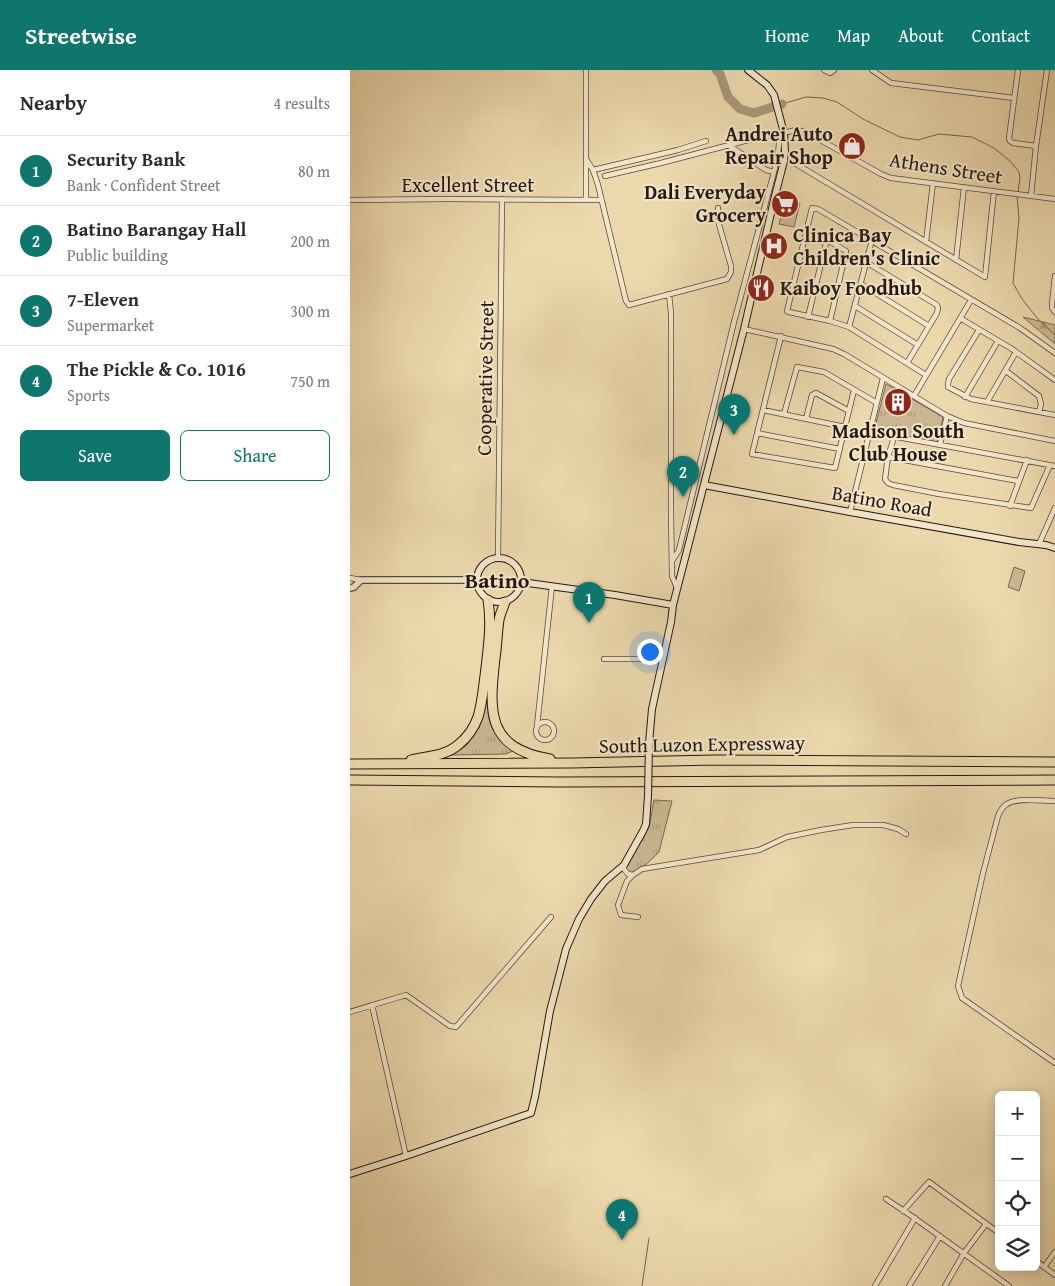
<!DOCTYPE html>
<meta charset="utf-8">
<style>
:root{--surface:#fff;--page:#f2f2f3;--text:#2b2b33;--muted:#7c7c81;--line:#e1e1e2;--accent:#0f766e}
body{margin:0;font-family:"Gentium Book Plus",serif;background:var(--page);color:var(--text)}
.controls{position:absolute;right:15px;bottom:15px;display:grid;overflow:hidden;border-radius:8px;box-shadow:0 2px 12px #0003}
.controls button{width:45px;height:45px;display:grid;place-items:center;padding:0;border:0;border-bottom:1px solid var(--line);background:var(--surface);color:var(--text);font:25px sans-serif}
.you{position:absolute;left:299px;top:581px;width:18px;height:18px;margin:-12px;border:4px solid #fff;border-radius:50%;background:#1a73e8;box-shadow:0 0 0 8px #1a73e833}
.badge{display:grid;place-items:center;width:32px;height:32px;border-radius:50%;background:var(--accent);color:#fff;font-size:16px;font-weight:700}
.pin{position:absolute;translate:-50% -41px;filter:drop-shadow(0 1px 2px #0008)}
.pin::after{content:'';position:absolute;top:26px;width:18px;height:15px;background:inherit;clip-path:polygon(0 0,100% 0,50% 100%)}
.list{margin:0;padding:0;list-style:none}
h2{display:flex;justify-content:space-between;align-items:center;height:65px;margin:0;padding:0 20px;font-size:21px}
h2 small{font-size:16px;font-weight:400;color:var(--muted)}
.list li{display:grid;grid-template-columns:32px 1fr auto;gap:15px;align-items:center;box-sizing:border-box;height:70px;padding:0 20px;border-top:1px solid var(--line)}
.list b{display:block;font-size:19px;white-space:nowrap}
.list p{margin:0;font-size:16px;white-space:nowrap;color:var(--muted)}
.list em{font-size:16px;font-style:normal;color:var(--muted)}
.actions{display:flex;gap:10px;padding:15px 20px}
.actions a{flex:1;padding:11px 0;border:1px solid var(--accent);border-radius:8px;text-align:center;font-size:18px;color:var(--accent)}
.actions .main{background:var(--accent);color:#fff}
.icon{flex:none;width:28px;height:28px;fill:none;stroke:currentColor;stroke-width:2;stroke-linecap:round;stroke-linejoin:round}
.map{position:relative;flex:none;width:705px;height:1216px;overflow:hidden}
header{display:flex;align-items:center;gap:30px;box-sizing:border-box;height:70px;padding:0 25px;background:var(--accent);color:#fff}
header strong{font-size:24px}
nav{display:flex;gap:28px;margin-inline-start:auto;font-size:18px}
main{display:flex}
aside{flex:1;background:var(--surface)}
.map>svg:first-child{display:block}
.grass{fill:url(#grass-tufts);stroke:#776852}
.forest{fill:url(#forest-firs);stroke:#776852}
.garden{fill:#cab792;stroke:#776852}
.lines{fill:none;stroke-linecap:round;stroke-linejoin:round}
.stream{stroke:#73644f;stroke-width:1}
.river{stroke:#a89778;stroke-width:9}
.minor-casing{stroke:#564838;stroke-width:6}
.tertiary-casing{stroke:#564838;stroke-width:8}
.secondary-casing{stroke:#241811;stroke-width:8}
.motorway-casing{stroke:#241811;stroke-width:11}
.minor{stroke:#f3e6ca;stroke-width:4.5}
.tertiary{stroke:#f3e6ca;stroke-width:5.5}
.secondary{stroke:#f3e6ca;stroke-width:6}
.motorway{stroke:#ecd8ad;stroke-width:9}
.secondary-bridge-casing{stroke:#241811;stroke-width:8;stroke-linecap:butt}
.secondary-bridge{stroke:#f3e6ca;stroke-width:6}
.labels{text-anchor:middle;stroke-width:4;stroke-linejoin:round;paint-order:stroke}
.poi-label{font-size:20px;font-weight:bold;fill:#241811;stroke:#f3e6ca;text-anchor:end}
.street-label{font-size:20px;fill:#241811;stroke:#f3e6ca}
.quarter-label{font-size:22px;font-weight:bold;fill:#241811;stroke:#f3e6ca}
</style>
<header>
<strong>Streetwise</strong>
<nav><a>Home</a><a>Map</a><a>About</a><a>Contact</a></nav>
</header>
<main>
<aside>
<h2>Nearby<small>4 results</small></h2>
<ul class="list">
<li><span class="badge">1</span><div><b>Security Bank</b><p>Bank · Confident Street</p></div><em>80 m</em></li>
<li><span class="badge">2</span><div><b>Batino Barangay Hall</b><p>Public building</p></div><em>200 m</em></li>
<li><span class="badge">3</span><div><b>7-Eleven</b><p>Supermarket</p></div><em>300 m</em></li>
<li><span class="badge">4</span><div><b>The Pickle &amp; Co. 1016</b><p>Sports</p></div><em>750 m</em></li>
</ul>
<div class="actions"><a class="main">Save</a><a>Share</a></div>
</aside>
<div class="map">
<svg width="705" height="1216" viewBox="0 0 705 1216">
<defs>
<pattern id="grass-tufts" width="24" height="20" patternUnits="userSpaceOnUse" patternTransform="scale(1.25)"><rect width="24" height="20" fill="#cab792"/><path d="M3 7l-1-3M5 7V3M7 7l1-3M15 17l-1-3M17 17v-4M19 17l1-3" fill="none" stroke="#ad9d7d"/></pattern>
<pattern id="forest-firs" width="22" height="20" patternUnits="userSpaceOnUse" patternTransform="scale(1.25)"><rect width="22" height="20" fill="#cab792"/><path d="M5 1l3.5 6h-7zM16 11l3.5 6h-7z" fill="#ad9d7d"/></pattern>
</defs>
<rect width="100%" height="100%" fill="#ecd8ad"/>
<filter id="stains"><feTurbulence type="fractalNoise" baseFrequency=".004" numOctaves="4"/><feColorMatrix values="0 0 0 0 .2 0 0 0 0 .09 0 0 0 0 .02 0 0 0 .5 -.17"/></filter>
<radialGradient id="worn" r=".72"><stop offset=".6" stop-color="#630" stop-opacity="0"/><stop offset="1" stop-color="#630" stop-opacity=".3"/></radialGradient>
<path class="grass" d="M536,314L593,347L588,372L527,361L525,357Z
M138,635C137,657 147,668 163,681L156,684L101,685L116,676L125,661L134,637Z
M304,730L322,731L309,782L280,810L271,797L299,758Z"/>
<path class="forest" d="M673,247L705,255V274Z"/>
<path class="garden" d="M435,129L450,133L444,157L429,154Z
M664,497L675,501L669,521L658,517Z"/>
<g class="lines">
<path class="stream" d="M432,34L456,27L473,28L487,32L513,49L550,67L568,70L589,64L622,67L644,78L660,91L669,102L670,108L668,122
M667,126L669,148L663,213L672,229L688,249L705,265
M292,1216L299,1168"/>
<path class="river" d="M366,0L370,4L378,27L390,39L404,43L432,34"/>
<g class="minor-casing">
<path id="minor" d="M236,0V130
M474,0L480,3L484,0
M522,0L541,13L664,28
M668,0L659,68L660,71L663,73L686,76
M236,89L243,100L248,115L276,231L279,235L377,209L381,202V196L368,151V138
M441,91L635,207L644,121
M243,100L328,80L356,71
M424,102L428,84L430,63
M255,106L311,93L406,68L447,60L458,63L531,104L541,108L705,129
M681,126L686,76L697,0
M0,130L98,129L251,130
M457,158L496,181L480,251
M576,172L583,113
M606,190L614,117
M516,192L587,235L588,238L587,243L557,293
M705,206L702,234V238L705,242
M511,214L579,256
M319,224L321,243V442L322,506L327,518
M505,236L568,275
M458,247L477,169
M610,248L662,279L705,310
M499,257L522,170
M394,259L483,279L494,284L597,346L614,353L705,371
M629,260L599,309L598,314V317L621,329L705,345
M431,266L402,384L485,398L504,320
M656,301L689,326L691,334L689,342
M576,305L499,257L480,251L439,242L437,241L462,138L468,139L670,258L705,283
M564,326L621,230
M615,327L648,271
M637,332L666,282
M413,340L495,357
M434,344L447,297L474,302L527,333
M456,349L462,325L466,323L499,341
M520,362L705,396
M407,363L490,379
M544,367L538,387L535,409L538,413L543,415L589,424L681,438L700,395
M590,374L597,346
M538,387L668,411
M660,436L677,390
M500,442L533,308
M689,474L705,438
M148,488L152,129
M322,491L329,480L384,252L424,102L416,100L378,75
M0,508L11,510
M254,589H313
M186 661a9 9 0 1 1 18 0a9 9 0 1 1-18 0Z
M187,656L202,516
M705,731C693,731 667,727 657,734C652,737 650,741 648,746L633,803L608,916L612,928L705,993
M274,795V799L278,804L283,805L292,799L409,780L437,767L471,760L503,755H533L548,759L556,764
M283,805L277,811L268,835L271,845L288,847
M22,935L56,1086
M0,942L56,925L100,956L106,957L201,847
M536,1129L563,1147L659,1216
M553,1141L579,1112L649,1163
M686,1191L705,1205
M694,1197L705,1182
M525,1216L565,1148
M559,1216L590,1166
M595,1216L614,1183L636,1154"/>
</g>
<g class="tertiary-casing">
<path id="tertiary" d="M0,518L4,517L11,510H127"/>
</g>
<g class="secondary-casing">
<path id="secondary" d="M354,415L500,442L669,472L696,475L705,478
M127 510a22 22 0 1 1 44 0a22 22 0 1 1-44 0Z
M171,512L265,525L323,535
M299,673L302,639L321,552L323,535L394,259L425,126L434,91L435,82L434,63L424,25L417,15L398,0
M0,1104L56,1086L181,1043L185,1027L200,941L216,879L229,849L241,829L255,811L274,795L293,761L296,754L298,726"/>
</g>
<g class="motorway-casing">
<path id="motorway" d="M155,532C153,538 150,544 149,550C147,563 147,576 145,588C139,642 136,678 200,689
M61,690C78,686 95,686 108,675C117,668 124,658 128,647C132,634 133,620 135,606C138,580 142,555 138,530
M0,694L222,693L366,690L705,692
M0,710L208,712L705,710"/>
</g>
<use href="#minor" class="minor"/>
<use href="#tertiary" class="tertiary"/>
<use href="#secondary" class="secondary"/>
<use href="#motorway" class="motorway"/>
<g class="secondary-bridge-casing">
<path id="secondary-bridge" d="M298,726L299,673"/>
</g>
<use href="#secondary-bridge" class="secondary-bridge"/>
</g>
<defs>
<g id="shop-disc" transform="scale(1.4375)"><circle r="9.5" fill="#8f2418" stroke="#f3e6ca"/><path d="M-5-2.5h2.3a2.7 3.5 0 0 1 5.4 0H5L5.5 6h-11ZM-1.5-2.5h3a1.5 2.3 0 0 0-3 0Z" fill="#fff"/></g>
<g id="supermarket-disc" transform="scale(1.4375)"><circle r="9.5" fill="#8f2418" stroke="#f3e6ca"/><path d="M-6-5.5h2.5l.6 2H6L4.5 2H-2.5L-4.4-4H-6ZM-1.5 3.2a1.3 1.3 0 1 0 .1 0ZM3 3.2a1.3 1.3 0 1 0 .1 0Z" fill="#fff"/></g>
<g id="hospital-disc" transform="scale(1.4375)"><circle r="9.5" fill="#8f2418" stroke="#f3e6ca"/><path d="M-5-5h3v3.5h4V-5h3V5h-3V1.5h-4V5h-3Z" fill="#fff"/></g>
<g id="restaurant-disc" transform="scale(1.4375)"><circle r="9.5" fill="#8f2418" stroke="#f3e6ca"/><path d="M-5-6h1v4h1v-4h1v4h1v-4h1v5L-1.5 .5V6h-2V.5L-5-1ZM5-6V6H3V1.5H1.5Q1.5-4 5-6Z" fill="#fff"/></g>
<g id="building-disc" transform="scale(1.4375)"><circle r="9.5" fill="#8f2418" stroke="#f3e6ca"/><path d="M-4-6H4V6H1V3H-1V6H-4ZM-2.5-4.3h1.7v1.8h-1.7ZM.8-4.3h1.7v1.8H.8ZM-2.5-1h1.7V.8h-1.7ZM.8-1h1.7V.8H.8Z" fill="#fff"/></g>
</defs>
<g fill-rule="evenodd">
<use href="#shop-disc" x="502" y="76"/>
<use href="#supermarket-disc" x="435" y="134"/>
<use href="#hospital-disc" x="424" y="176"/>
<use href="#restaurant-disc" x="411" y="218"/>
<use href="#building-disc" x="548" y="332"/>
</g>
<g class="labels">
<g class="poi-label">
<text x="483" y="71">Andrei Auto<tspan x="483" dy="23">Repair Shop</tspan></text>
<text x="416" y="129">Dali Everyday<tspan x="416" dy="23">Grocery</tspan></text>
<text x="443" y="172" text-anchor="start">Clinica Bay<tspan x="443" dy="23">Children's Clinic</tspan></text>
<text x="430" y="225" text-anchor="start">Kaiboy Foodhub</text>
<text x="548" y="368" text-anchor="middle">Madison South<tspan x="548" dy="23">Club House</tspan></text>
</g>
<g class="street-label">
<text transform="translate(596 98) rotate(9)" y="7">Athens Street</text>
<text x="118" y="122">Excellent Street</text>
<text transform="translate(135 308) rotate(-89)" y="7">Cooperative Street</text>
<text transform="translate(532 431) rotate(10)" y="7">Batino Road</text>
<text transform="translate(352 674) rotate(-1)" y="7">South Luzon Expressway</text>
</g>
<g class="quarter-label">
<text x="147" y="518">Batino</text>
</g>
</g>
<rect width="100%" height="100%" filter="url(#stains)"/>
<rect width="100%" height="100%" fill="url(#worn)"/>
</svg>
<div class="controls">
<button>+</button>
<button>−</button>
<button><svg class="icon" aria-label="locate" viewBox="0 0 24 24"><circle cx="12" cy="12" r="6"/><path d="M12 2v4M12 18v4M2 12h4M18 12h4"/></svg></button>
<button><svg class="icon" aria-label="layers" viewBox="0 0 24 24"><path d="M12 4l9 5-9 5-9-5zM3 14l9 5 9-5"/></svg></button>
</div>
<div class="you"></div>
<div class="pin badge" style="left:239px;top:553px">1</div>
<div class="pin badge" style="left:333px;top:427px">2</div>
<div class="pin badge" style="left:384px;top:365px">3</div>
<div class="pin badge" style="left:272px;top:1170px">4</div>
</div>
</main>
